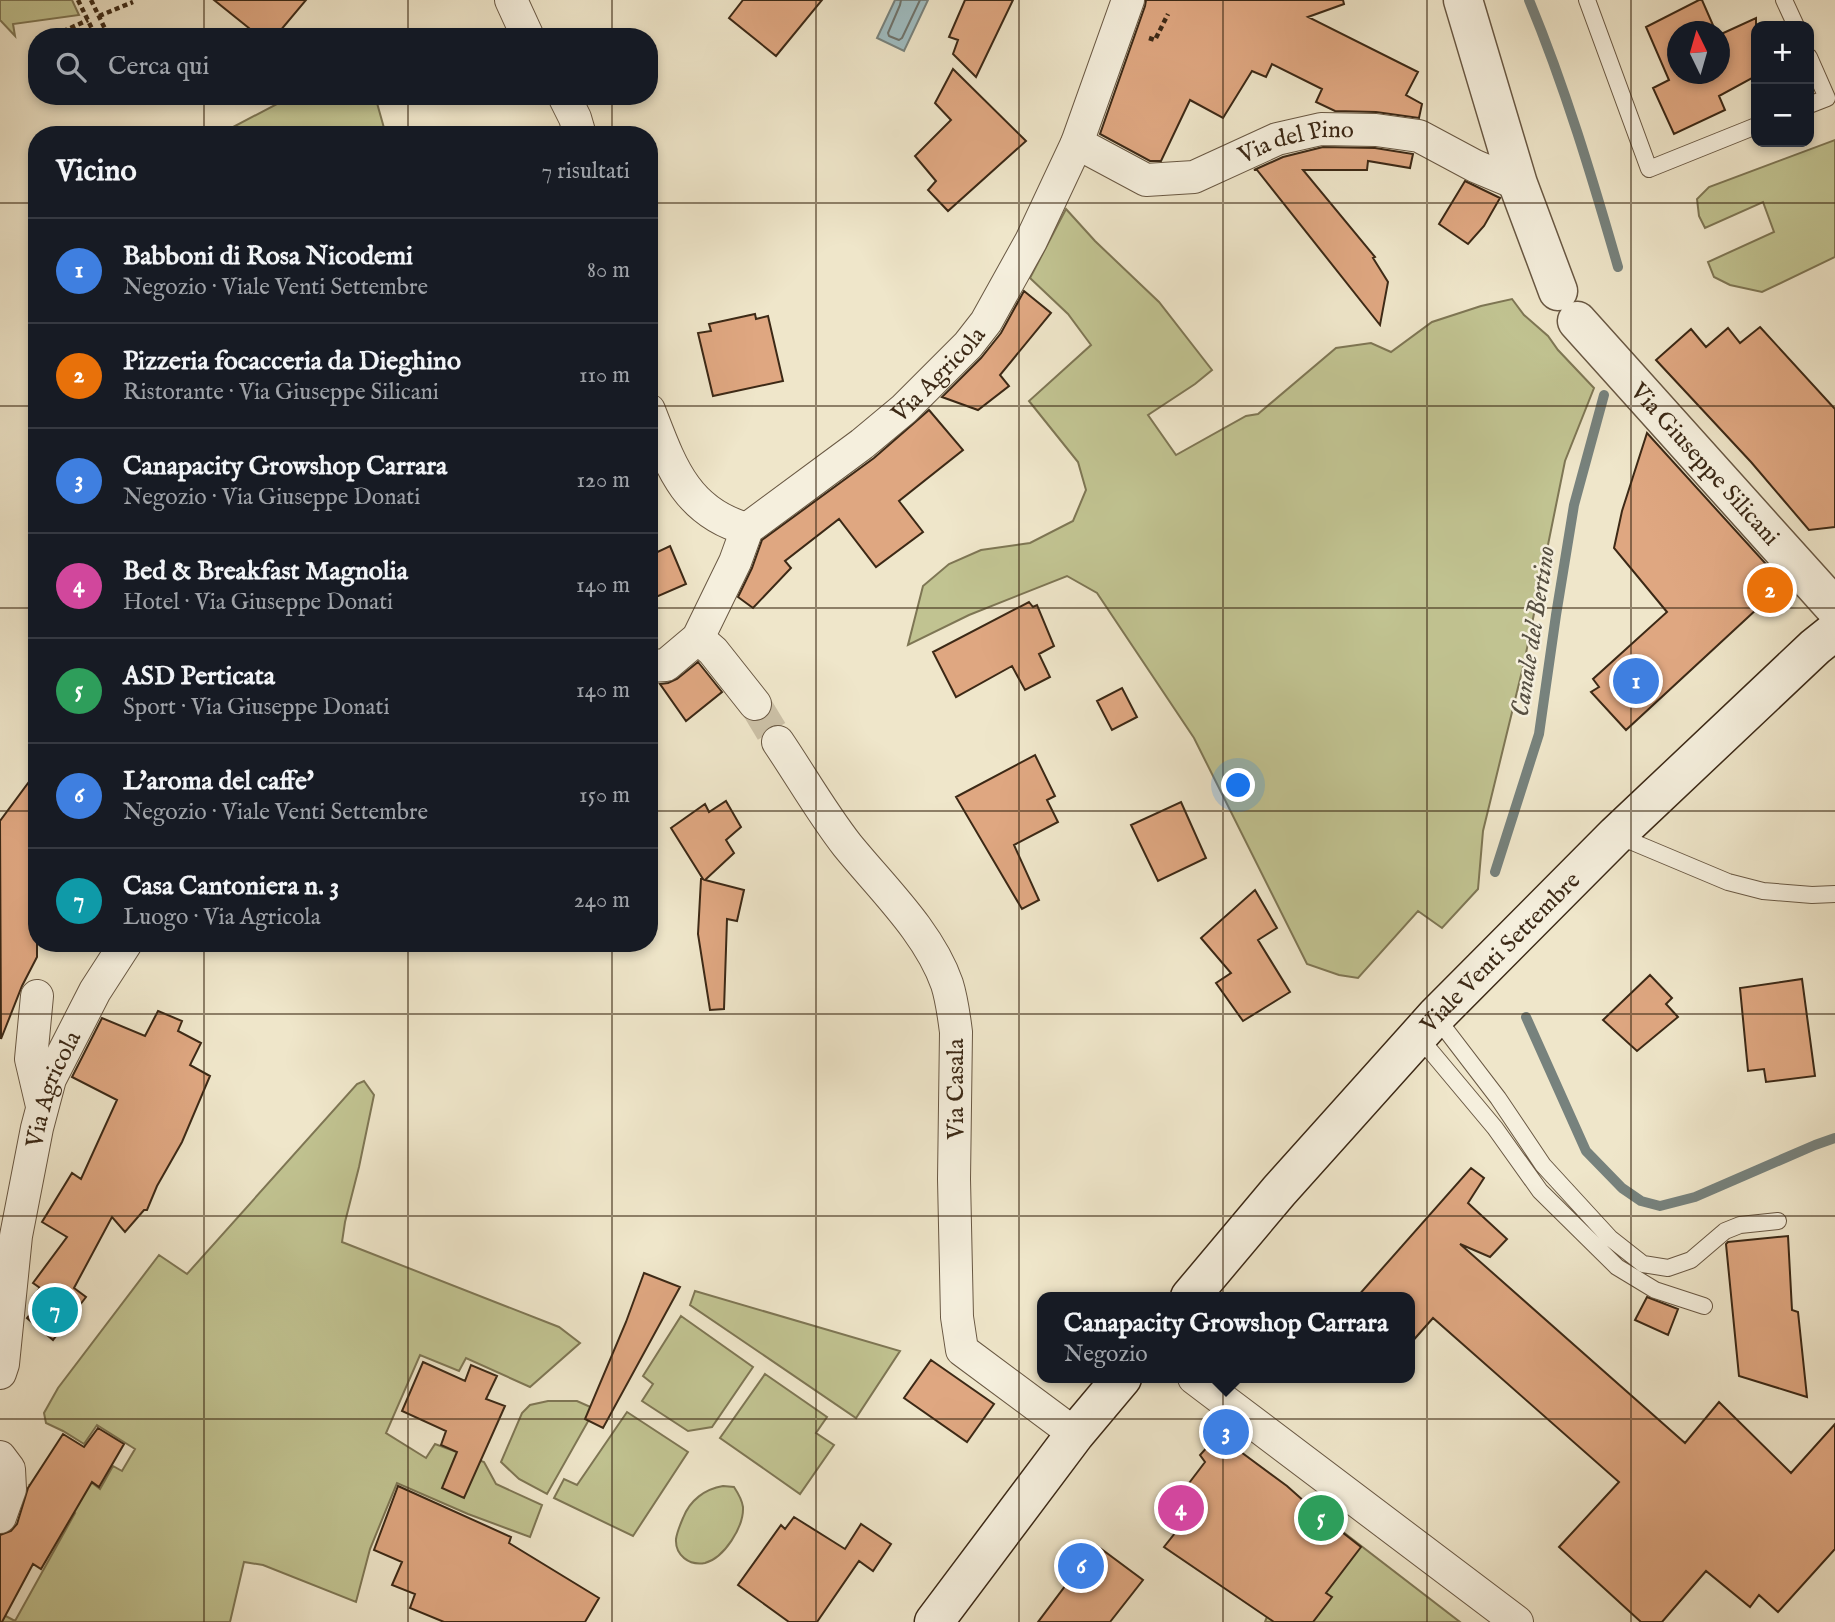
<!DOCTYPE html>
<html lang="it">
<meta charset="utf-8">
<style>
:root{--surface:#171b24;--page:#20242c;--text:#f1f3f6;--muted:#9ea1a6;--line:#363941;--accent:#d93025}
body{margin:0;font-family:"IM FELL English",serif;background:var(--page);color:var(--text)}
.controls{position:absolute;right:21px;top:21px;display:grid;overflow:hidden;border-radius:14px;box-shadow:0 4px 10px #0003}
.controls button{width:63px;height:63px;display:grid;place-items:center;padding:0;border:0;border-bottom:2px solid var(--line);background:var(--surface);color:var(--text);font:35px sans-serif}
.compass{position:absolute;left:1667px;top:21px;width:63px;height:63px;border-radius:50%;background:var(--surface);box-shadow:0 4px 10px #0003;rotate:355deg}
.you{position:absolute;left:1239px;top:786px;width:24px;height:24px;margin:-18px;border:5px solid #fff;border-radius:50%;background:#1a73e8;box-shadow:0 0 0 10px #1a73e833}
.badge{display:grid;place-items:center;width:46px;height:46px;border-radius:50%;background:var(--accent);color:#fff;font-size:23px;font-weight:700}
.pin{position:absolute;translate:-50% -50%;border:4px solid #fff;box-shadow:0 2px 7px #0006}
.popup{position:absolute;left:1037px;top:1292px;width:378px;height:91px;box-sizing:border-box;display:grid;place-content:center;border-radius:14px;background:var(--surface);filter:drop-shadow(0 2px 5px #0005);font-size:23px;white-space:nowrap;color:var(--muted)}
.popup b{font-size:26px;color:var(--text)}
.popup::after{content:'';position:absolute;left:50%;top:100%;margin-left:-14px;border:14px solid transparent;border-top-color:var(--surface)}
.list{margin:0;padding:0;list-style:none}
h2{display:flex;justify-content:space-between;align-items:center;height:91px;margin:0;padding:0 28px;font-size:30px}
h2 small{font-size:23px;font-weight:400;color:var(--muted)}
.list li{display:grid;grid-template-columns:46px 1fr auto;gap:21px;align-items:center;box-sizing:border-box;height:105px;padding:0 28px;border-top:2px solid var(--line)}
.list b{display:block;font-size:26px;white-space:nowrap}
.list p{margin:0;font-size:23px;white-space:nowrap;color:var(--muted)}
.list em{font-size:23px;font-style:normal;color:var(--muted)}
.icon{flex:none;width:38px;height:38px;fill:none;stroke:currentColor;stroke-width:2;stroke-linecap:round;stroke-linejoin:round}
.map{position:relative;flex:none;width:1835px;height:1622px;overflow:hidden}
.search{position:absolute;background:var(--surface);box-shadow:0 4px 10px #0003;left:28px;top:28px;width:630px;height:77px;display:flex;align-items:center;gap:18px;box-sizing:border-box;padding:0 24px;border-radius:28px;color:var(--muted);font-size:26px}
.panel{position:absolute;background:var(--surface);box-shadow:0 4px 10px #0003;left:28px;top:126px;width:630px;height:826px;border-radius:28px}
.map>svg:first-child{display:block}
.green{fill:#c1c391;stroke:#7e7654;stroke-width:2}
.water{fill:#9fbdc2;stroke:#77827d;stroke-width:2}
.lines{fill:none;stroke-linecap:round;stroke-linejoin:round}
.shore{stroke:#6e736c;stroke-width:2}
.stream{stroke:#77827d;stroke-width:10}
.building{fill:#dfa781;stroke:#3c2916;stroke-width:2}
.minor-tunnel{stroke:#cbc0a6;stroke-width:32;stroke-dasharray:32 16;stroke-linecap:butt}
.service-casing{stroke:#695843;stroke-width:18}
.minor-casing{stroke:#695843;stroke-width:34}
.tertiary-casing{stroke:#695843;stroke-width:41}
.secondary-casing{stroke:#3c2916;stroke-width:41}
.path{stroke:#3c2916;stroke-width:4.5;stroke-dasharray:5 3.5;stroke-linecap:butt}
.service{stroke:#f5efdd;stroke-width:16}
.minor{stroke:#f5efdd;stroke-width:32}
.tertiary{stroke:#f5efdd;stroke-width:38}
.secondary{stroke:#f5efdd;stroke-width:38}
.grid{fill:none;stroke:#3c2916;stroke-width:2;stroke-opacity:0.55}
.labels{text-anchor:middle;stroke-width:5;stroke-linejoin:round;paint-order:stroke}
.street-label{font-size:24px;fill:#3c2916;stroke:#f5efdd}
.water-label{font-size:26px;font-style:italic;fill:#554e41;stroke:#f5efdd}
</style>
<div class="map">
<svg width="1835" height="1622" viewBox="0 0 1835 1622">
<rect width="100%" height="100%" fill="#efe6ca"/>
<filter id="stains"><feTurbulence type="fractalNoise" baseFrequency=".00286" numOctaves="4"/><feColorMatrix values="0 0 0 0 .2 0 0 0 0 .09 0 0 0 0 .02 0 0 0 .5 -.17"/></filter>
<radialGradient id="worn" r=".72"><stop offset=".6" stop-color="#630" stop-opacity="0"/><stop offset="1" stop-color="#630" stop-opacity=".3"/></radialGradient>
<path class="green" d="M0,0H72L79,15L13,24L15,36L0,20Z
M292,96H375L386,135H218Z
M1835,140V257L1762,292L1730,285L1714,277L1708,262L1774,232L1763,202L1705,228L1699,216L1697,199L1709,187Z
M1066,209L1095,241L1159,302L1212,370L1195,384L1148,415L1176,455L1246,416L1258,414L1336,348L1371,343L1391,352L1432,322L1481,306L1512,299L1524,315L1548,336L1558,350L1594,388L1565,461L1524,663L1483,831L1478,889L1442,928L1418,911L1358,978L1339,975L1307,964L1194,738L1097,593L1067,576L969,615L908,645L923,586L949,564L981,550L1030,543L1073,521L1086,490L1078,462L1029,401L1091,345L1068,314L1030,278Z
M364,1081L374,1095L359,1167L345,1222L342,1242L559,1327L580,1343L530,1387L466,1358L459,1371L420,1355L386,1433L426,1458L435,1444L484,1462L496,1484L542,1505L530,1537L468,1514L397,1483L370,1549L356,1602L263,1565L244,1562L230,1622H0V1613L15,1621L75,1513L30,1485L71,1467L100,1489L113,1466L122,1471L135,1449L97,1425L84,1444L63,1431L46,1423L44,1413L58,1388L159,1255L187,1274L357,1084Z
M695,1291L900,1351L856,1418L690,1305Z
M681,1316L753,1367L712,1427L688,1431L642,1401L653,1384L643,1376Z
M765,1374L827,1417L816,1433L834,1445L800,1494L720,1438Z
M548,1401H577L595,1409L547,1494L519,1479L501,1462L522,1413L530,1405Z
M627,1412L688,1452L633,1536L554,1498L564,1479L577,1485Z
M723,1486L734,1487C738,1493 742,1500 743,1507C744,1527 724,1558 705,1563C689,1566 675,1555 676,1539C677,1532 680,1525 683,1518C690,1500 705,1489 723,1486Z
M1308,1505L1460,1622H1265Z"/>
<path class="water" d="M895,0H928L904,51L877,38Z"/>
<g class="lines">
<path class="shore" d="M901,0L900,5L888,33L889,36L899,40L902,38L920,0"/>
<path class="stream" d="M1529,0C1565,87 1592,177 1618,267
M1495,872L1539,734L1556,615L1574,505L1604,395
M1526,1017L1586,1151L1622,1188L1641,1201L1660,1206L1695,1197L1815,1145L1835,1138"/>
</g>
<path class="building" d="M214,0H306L275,37H260Z
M743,0H822L776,56L729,18Z
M965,0H1013L976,77L953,54L958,40L949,37Z
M1146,0H1343L1344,4L1308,17L1418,72L1406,95L1422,104L1419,118L1376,112L1335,111L1316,102L1322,89L1272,64L1266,77L1252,71L1223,118L1190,100L1161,161H1150L1100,134L1145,6Z
M1699,0H1702L1716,32H1677V74H1719V35L1756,18V76L1719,96L1725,110L1674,134L1653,88L1669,80L1646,27Z
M953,69L1026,141L948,211L928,190L936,181L915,156L951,120L935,103Z
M1323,147L1375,148L1413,154L1410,168L1368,161L1367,170H1303L1375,257L1373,258L1388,282L1380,325L1257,170H1254L1283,157Z
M1465,181L1500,198L1484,226L1468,244L1439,224Z
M1024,291L1051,313L1000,375L1009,386L978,410L942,397L981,358L1001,333Z
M755,314L756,319L768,316L783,381L713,396L698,333L711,331L709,324Z
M1760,327L1835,409V527L1809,530L1751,462L1656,360L1691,329L1706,347L1728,328L1740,343Z
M929,410L963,450L899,501L923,532L876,567L839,519L785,561L791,568L753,608L738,597L752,568L762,540L874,458Z
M1647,433L1784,584L1626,730L1591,692L1599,687L1593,679L1667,612L1614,548L1622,511Z
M670,546L686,584L649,600V556Z
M1029,602L1033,607L1037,605L1054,646L1039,654L1050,677L1025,690L1012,666L956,697L933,652Z
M698,662L722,692L686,721L660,684L668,683L677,679Z
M1122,688L1137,717L1112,730L1097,701Z
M1035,755L1055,796L1047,800L1058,822L1014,845L1039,900L1022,909L956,797Z
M37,771V957L22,986L1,1039L0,821Z
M726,801L741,827L726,840L734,853L705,880L744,890L737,921L727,919L724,1009L710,1010L698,934L701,879H703L671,828L705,804L709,812Z
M1181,802L1206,858L1158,881L1131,825Z
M1255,890L1277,928L1258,940L1290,992L1243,1021L1216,983L1231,973L1201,938Z
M1650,975L1672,998L1666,1004L1678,1017L1637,1051L1603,1020Z
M1802,979L1815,1076L1766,1082L1764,1069L1748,1071L1740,988Z
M158,1011L182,1021L178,1031L201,1043L190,1065L210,1076L182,1142L157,1186L147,1210H144L125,1232L112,1217L74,1288L86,1297L53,1340L27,1318L40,1302L33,1296L40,1288L33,1283L67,1237L42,1222L72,1173L81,1179L117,1100L72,1077L102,1018L145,1036Z
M1471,1168L1484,1178L1468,1203L1507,1239L1490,1257L1460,1244L1685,1443L1719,1402L1791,1473L1835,1424V1549L1778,1612L1759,1595L1750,1607L1706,1571L1662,1622H1641L1559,1547L1619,1482L1433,1318L1410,1344V1297H1357Z
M1788,1236L1792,1310L1798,1312L1807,1397L1739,1376L1726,1244L1728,1242Z
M644,1273L680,1287L603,1428L585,1419L626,1322Z
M1647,1297L1678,1309L1668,1335L1635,1320Z
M931,1360L994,1404L967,1442L904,1398Z
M423,1362L465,1381L471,1365L497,1376L486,1399L505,1406L464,1498L442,1488L457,1452L441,1445L446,1431L402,1411Z
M98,1428L124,1444L99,1487L92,1482L41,1569L33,1564L2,1622H0V1535L11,1531L17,1524L28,1488L63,1434L84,1447Z
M1218,1435L1287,1486L1314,1510L1361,1547L1326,1593L1332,1597L1313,1622H1274L1164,1547L1198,1504L1183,1491L1205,1462L1200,1455Z
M398,1486L511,1537L509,1543L599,1598L585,1622H444L410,1608L415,1594L392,1585L402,1562L374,1550Z
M794,1517L845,1549L861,1524L891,1544L873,1571L859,1561L817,1622H789L738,1585L781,1525L785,1529Z
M1096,1545L1143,1580L1110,1622H1038Z"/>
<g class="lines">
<path class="minor-tunnel" d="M755,704L778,742"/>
<g class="service-casing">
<path id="service" d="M1587,0L1649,169L1756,126
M1784,0L1796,26
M1809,57L1827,98L1809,105
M1616,835L1728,882L1763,891L1812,895L1835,894
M1436,1017L1498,1098L1543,1165L1610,1238L1643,1264L1668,1268L1691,1260L1725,1231L1740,1225L1778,1221
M1418,1036L1495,1128L1540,1191L1617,1267L1655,1290L1704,1306"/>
</g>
<g class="minor-casing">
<g id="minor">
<path d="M511,0L528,37"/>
<path d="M564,96L575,118L580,135"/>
<path id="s1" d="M1077,143L1146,180L1194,177L1277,139L1321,129L1376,130L1419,136L1475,166L1518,184"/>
<path d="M649,410C670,464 685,512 747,529"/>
<path d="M698,638L713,651L755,704"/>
<path id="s2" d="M649,666L666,665L698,638L735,562L747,529L862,444L904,409L968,345L986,322L1031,241L1077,143L1128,0"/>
<path d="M778,742C801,776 822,813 847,845C881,887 929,932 947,984C952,1000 954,1016 956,1032L954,1179L957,1317L962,1350L1075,1434"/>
<path d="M37,996L31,1059L42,1106"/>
<path id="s3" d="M0,1373L3,1364L16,1236L37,1128L50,1079L95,991L126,943"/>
<path d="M1194,1378L1517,1622"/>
<path d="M0,1457L9,1469L10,1489L0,1517"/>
</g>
</g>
<g class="tertiary-casing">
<g id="tertiary">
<path d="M1463,0L1518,184L1558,291"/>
<path id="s4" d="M1577,321L1835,608"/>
</g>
</g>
<g class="secondary-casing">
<g id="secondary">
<path id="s5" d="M1190,1297L1279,1191L1436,1016L1616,835L1815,647L1835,631"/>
<path d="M934,1622L1075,1434L1122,1378"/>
</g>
</g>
<path class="path" d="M78,0L96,37
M91,0L109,37
M99,16L133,2
M55,35L88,20
M1149,38L1155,40L1168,14
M1312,1526L1320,1516"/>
<use href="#service" class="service"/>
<use href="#minor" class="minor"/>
<use href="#tertiary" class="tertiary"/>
<use href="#secondary" class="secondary"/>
</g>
<path class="grid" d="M204,0V37M408,0V37M612,0V37M816,0V1622M1019,0V1622M1223,0V1622M1427,0V1622M1631,0V1622M204,96V135M408,96V135M612,96V135M0,203H37M649,203H1835M0,406H37M649,406H1835M0,608H37M649,608H1835M0,811H37M649,811H1835M204,943V1622M408,943V1622M612,943V1622M0,1014H1835M0,1216H1835M0,1419H1835"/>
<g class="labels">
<g class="street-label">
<text dy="8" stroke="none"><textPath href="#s1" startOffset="236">Via del Pino</textPath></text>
<text dy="8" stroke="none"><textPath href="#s2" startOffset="425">Via Agricola</textPath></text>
<text dy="8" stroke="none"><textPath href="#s4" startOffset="192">Via Giuseppe Silicani</textPath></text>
<text dy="8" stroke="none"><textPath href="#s5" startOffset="464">Viale Venti Settembre</textPath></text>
<text transform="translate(955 1089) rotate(-90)" y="8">Via Casala</text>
<text dy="8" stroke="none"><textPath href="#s3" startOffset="290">Via Agricola</textPath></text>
</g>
<g class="water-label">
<text transform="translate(1532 631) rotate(-81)" y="9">Canale del Bertino</text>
</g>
</g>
<rect width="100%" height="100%" filter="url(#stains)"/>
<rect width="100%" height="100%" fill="url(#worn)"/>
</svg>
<div class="controls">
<button>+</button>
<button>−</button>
</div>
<svg class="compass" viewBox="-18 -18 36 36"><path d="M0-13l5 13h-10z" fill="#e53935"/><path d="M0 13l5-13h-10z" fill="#9ea1a6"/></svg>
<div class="you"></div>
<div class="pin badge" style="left:1636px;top:681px;background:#3f7fe0">1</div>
<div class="pin badge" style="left:1770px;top:590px;background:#e8710a">2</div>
<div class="pin badge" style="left:1226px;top:1432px;background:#3f7fe0">3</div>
<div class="popup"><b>Canapacity Growshop Carrara</b>Negozio</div>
<div class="pin badge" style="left:1181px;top:1508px;background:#d1479c">4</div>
<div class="pin badge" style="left:1321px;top:1518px;background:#2e9e5b">5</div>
<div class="pin badge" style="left:1081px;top:1566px;background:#3f7fe0">6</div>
<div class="pin badge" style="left:55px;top:1310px;background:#0f9aa8">7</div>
<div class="search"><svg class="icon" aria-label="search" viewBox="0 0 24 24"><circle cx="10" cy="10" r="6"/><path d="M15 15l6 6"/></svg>Cerca qui</div>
<section class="panel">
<h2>Vicino<small>7 risultati</small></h2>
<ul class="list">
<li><span class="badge" style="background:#3f7fe0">1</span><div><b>Babboni di Rosa Nicodemi</b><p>Negozio · Viale Venti Settembre</p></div><em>80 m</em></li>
<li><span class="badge" style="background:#e8710a">2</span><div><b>Pizzeria focacceria da Dieghino</b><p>Ristorante · Via Giuseppe Silicani</p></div><em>110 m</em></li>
<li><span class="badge" style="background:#3f7fe0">3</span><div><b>Canapacity Growshop Carrara</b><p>Negozio · Via Giuseppe Donati</p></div><em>120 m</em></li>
<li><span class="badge" style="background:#d1479c">4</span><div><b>Bed &amp; Breakfast Magnolia</b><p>Hotel · Via Giuseppe Donati</p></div><em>140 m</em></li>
<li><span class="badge" style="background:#2e9e5b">5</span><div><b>ASD Perticata</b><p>Sport · Via Giuseppe Donati</p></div><em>140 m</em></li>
<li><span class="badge" style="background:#3f7fe0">6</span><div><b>L'aroma del caffe'</b><p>Negozio · Viale Venti Settembre</p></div><em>150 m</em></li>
<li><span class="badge" style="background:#0f9aa8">7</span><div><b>Casa Cantoniera n. 3</b><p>Luogo · Via Agricola</p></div><em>240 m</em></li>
</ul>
</section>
</div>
